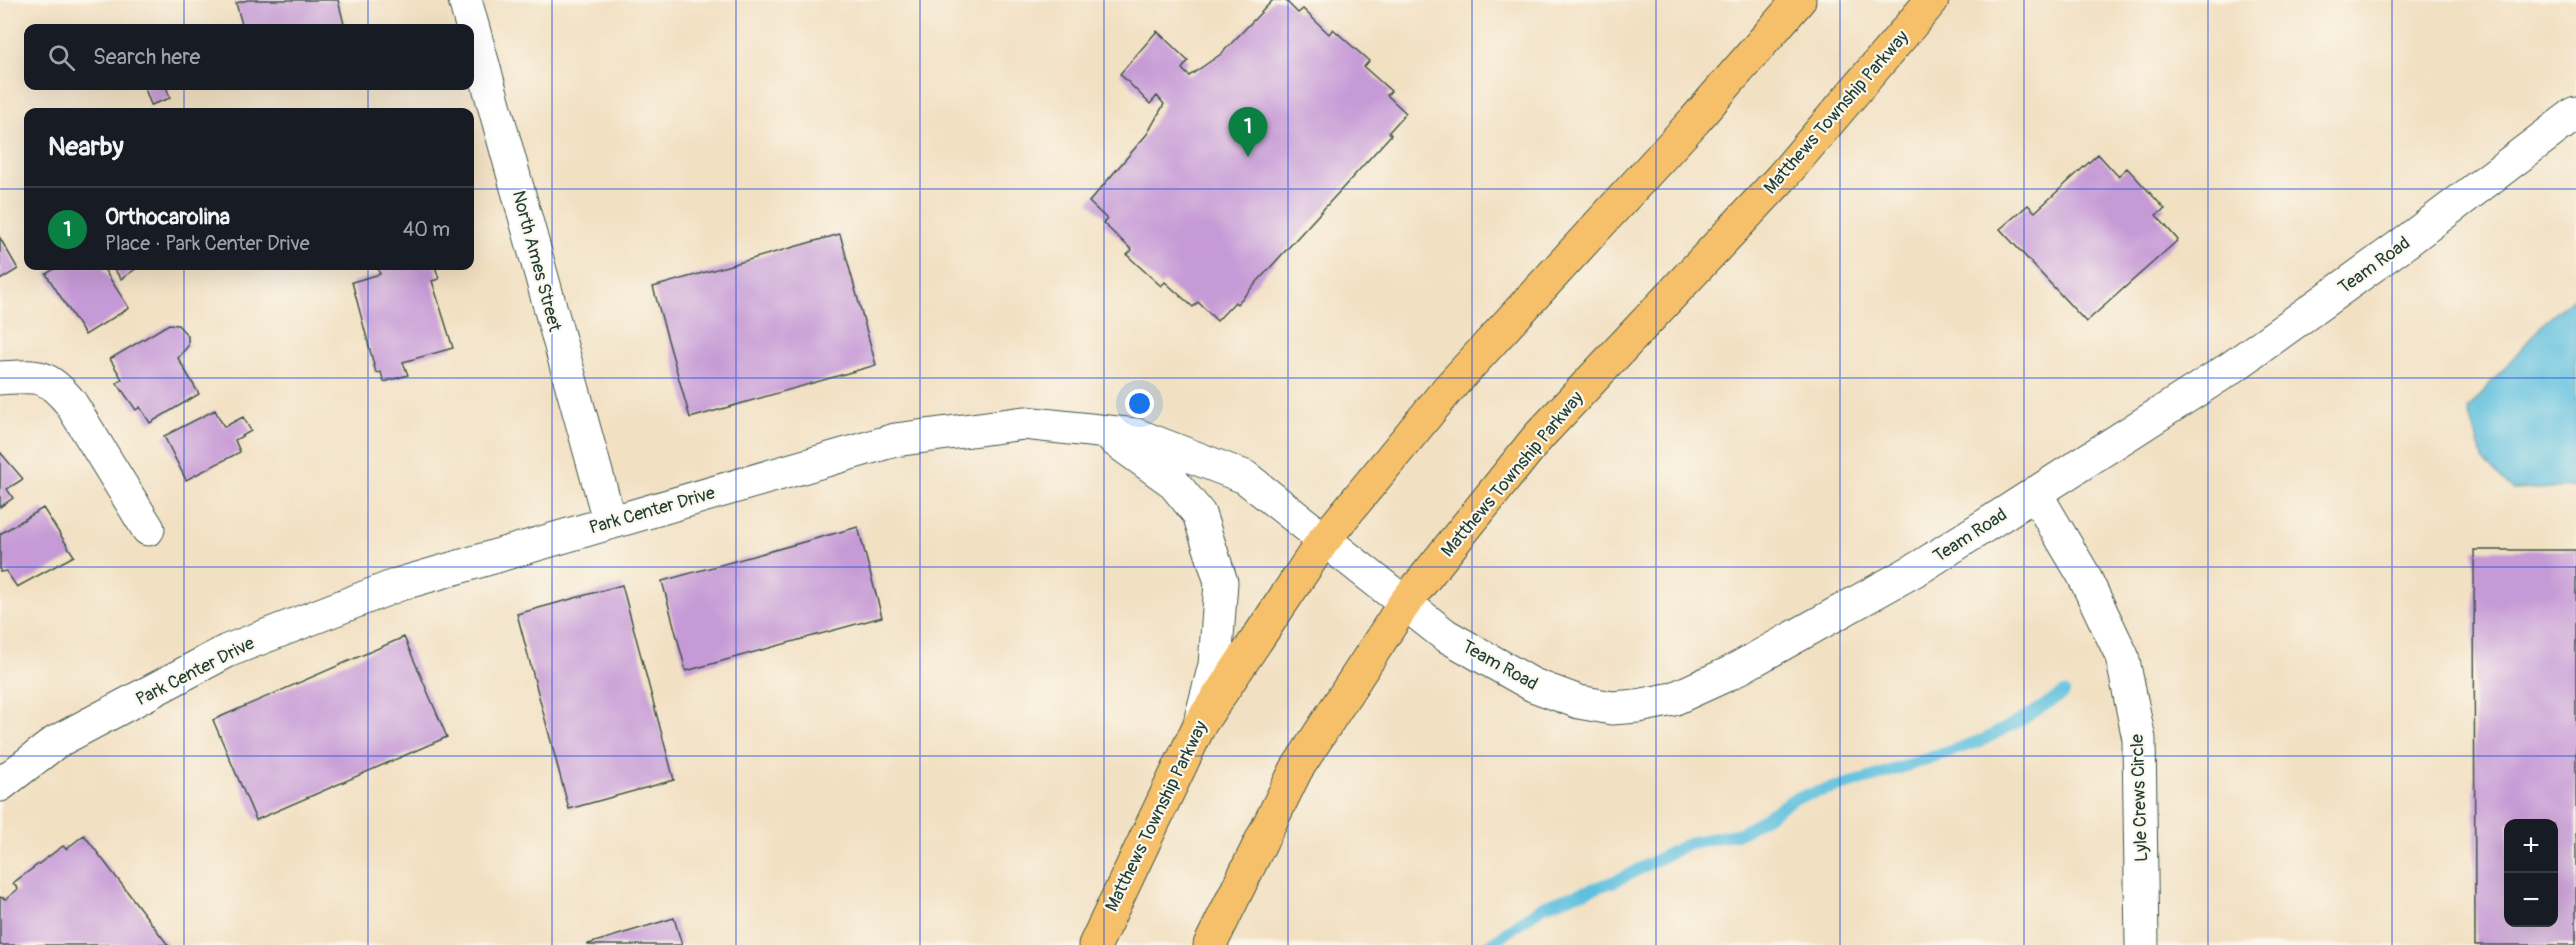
<!DOCTYPE html>
<meta charset="utf-8">
<style>
:root{--surface:#171b24;--page:#20242c;--text:#f1f3f6;--muted:#9ea1a6;--line:#363941;--accent:#0b8043}
body{margin:0;font-family:Pangolin,sans-serif;background:var(--page);color:var(--text)}
.controls{position:absolute;right:18px;bottom:18px;display:grid;overflow:hidden;border-radius:12px;box-shadow:0 6px 24px #0002}
.controls button{width:54px;height:54px;display:grid;place-items:center;padding:0;border:0;border-bottom:2px solid var(--line);background:var(--surface);color:var(--text);font:30px sans-serif}
.you{position:absolute;left:1140px;top:404px;width:21px;height:21px;margin:-15px;border:4px solid #fff;border-radius:50%;background:#1a73e8;box-shadow:0 0 0 9px #1a73e833}
.badge{display:grid;place-items:center;width:39px;height:39px;border-radius:50%;background:var(--accent);color:#fff;font-size:20px;font-weight:700}
.pin{position:absolute;translate:-50% -50px;filter:drop-shadow(0 2px 3px #0008)}
.pin::after{content:'';position:absolute;top:32px;width:21px;height:18px;background:inherit;clip-path:polygon(0 0,100% 0,50% 100%)}
.list{margin:0;padding:0;list-style:none}
h2{display:flex;justify-content:space-between;align-items:center;height:78px;margin:0;padding:0 24px;font-size:26px}
h2 small{font-size:20px;font-weight:400;color:var(--muted)}
.list li{display:grid;grid-template-columns:39px 1fr auto;gap:18px;align-items:center;box-sizing:border-box;height:84px;padding:0 24px;border-top:2px solid var(--line)}
.list b{display:block;font-size:22px;white-space:nowrap}
.list p{margin:0;font-size:20px;white-space:nowrap;color:var(--muted)}
.list em{font-size:20px;font-style:normal;color:var(--muted)}
.icon{flex:none;width:33px;height:33px;fill:none;stroke:currentColor;stroke-width:2;stroke-linecap:round;stroke-linejoin:round}
.map{position:relative;flex:none;width:2576px;height:945px;overflow:hidden}
.search{position:absolute;background:var(--surface);box-shadow:0 6px 24px #0002;left:24px;top:24px;width:450px;height:66px;display:flex;align-items:center;gap:15px;box-sizing:border-box;padding:0 21px;border-radius:12px;color:var(--muted);font-size:22px}
.panel{position:absolute;background:var(--surface);box-shadow:0 6px 24px #0002;left:24px;top:108px;width:450px;height:162px;border-radius:12px}
.map>svg:first-child{display:block}
.water{fill:#5fc0de;stroke:#3f7e89;stroke-width:1.5}
.lines{fill:none;stroke-linecap:round;stroke-linejoin:round}
.stream{stroke:#5fc0de;stroke-width:12}
.building{fill:#c69ad6;fill-rule:evenodd}
.minor-casing{stroke:#3f5549;stroke-width:35}
.primary-casing{stroke:#3f5549;stroke-width:35}
.minor{stroke:#fff;stroke-width:33}
.primary{stroke:#f6c06b;stroke-width:33}
.grid{fill:none;stroke:#1d4ed8;stroke-width:1.5;stroke-opacity:0.55}
.labels{text-anchor:middle;stroke-width:4.5;stroke-linejoin:round;paint-order:stroke}
.street-label{font-size:18px;fill:#1f3d34;stroke:#fbf7ec}
</style>
<div class="map">
<svg width="2576" height="945" viewBox="0 0 2576 945">
<rect width="100%" height="100%" fill="#fbf7ec"/>
<filter id="ink" filterUnits="userSpaceOnUse"><feTurbulence type="fractalNoise" baseFrequency=".0167" numOctaves="2"/><feDisplacementMap in="SourceGraphic" scale="12" xChannelSelector="R" yChannelSelector="G"/><feConvolveMatrix kernelMatrix="1 2 1 2 8 2 1 2 1" color-interpolation-filters="sRGB"/></filter>
<filter id="wash" filterUnits="userSpaceOnUse"><feTurbulence type="fractalNoise" baseFrequency=".008" numOctaves="4" result="noise"/><feDisplacementMap in="SourceGraphic" scale="24" xChannelSelector="R" yChannelSelector="G"/><feGaussianBlur stdDeviation="1.35" result="paint"/><feColorMatrix in="noise" values="0 0 0 0 0 0 0 0 0 0 0 0 0 0 0 0 0 1.4 0 .05"/><feComposite in="paint" operator="in"/></filter>
<g filter="url(#wash)">
<rect width="100%" height="100%" fill="#f2e0c2"/>
<path class="water" d="M2576,296V487L2513,490L2484,462L2468,409L2544,323Z"/>
<g class="lines">
<path class="stream" d="M1489,945L1543,906L1618,880L1689,843L1741,833L1795,798L1873,777L1983,740L2023,719L2064,693"/>
</g>
<g id="blocks">
<path class="building" d="M248,0H338L345,28H243L236,3Z
M1273,0H1285L1298,13L1303,9L1329,34L1333,29L1369,61L1364,67L1391,91L1387,95L1406,113L1389,132L1391,135L1237,304L1235,302L1217,321L1198,302L1193,307L1165,282L1161,286L1141,268L1127,255L1132,250L1103,223L1107,219L1089,202L1147,134L1164,104L1157,96L1150,104L1120,74L1157,31L1188,61L1182,69L1189,76L1221,54Z
M144,86H166L170,98L151,105Z
M2098,154L2118,176L2127,168L2165,209L2156,215L2178,240L2086,322L2000,229L2028,205L2035,212Z
M840,234L876,365L690,418L653,287Z
M0,238L18,269L0,280Z
M59,266H102L129,308L85,335L46,274Z
M112,266H140L121,279Z
M377,266H435L439,279L432,281L453,348L403,362L408,375L384,382L381,372L376,373L352,282L380,274Z
M169,324L178,325L188,336V346L178,358L199,394L150,423L140,407L136,410L117,383L122,379L110,359Z
M215,410L224,427L243,417L251,431L235,440L240,452L186,480L164,436Z
M0,452L23,479L7,489L13,498L0,507Z
M43,508L74,556L17,587L6,571L0,572V534Z
M858,527L882,617L686,671L662,581Z
M2474,550H2576V945H2475ZM2508,824H2554V922H2508Z
M622,585L674,780L569,809L517,614Z
M404,637L447,737L256,820L213,720Z
M84,835L168,945H0V897L6,899L18,889L13,883L63,846L66,849Z
M674,918L682,945H588V944Z"/>
</g>
</g>
<g filter="url(#ink)">
<use href="#blocks" fill-opacity="0" stroke="#3f5549" stroke-width="1.5"/>
<g class="lines">
<g class="minor-casing">
<path id="minor" d="M465,0L610,523
M0,378C36,376 45,372 70,402L148,529
M1115,440L1172,481L1199,514L1221,582L1215,665L1201,719
M2035,493L2083,574L2122,656L2139,739L2142,945
M0,785L56,742L227,651L400,584L895,440L1024,423L1136,435L1245,477L1445,635L1533,685L1579,702L1612,708L1638,706L1673,699L1730,673L1922,566L2231,368L2407,241L2576,113"/>
</g>
<g class="primary-casing">
<path id="primary" d="M1095,945L1200,724L1323,541L1448,389L1695,120L1799,0
M1210,945L1296,770L1404,604L1538,437L1781,178L1932,0"/>
</g>
<use href="#minor" class="minor"/>
<use href="#primary" class="primary"/>
</g>
</g>
<path class="grid" d="M184,0V28M368,0V28M552,0V945M736,0V945M920,0V945M1104,0V945M1288,0V945M1472,0V945M1656,0V945M1840,0V945M2024,0V945M2208,0V945M2392,0V945M184,86V112M368,86V112M0,189H28M470,189H2576M184,266V945M368,266V945M0,378H2576M0,567H2576M0,756H2576"/>
<g class="labels">
<g class="street-label">
<text transform="translate(1836 112) rotate(-49)" y="6">Matthews Township Parkway</text>
<text transform="translate(537 261) rotate(75)" y="6">North Ames Street</text>
<text transform="translate(2374 265) rotate(-36)" y="6">Team Road</text>
<text transform="translate(1512 474) rotate(-50)" y="6">Matthews Township Parkway</text>
<text transform="translate(652 510) rotate(-16)" y="6">Park Center Drive</text>
<text transform="translate(1970 535) rotate(-33)" y="6">Team Road</text>
<text transform="translate(1500 665) rotate(29)" y="6">Team Road</text>
<text transform="translate(195 671) rotate(-27)" y="6">Park Center Drive</text>
<text transform="translate(2139 798) rotate(-92)" y="6">Lyle Crews Circle</text>
<text transform="translate(1156 816) rotate(-64)" y="6">Matthews Township Parkway</text>
</g>
</g>
</svg>
<div class="controls">
<button>+</button>
<button>−</button>
</div>
<div class="you"></div>
<div class="pin badge" style="left:1248px;top:157px">1</div>
<div class="search"><svg class="icon" aria-label="search" viewBox="0 0 24 24"><circle cx="10" cy="10" r="6"/><path d="M15 15l6 6"/></svg>Search here</div>
<section class="panel">
<h2>Nearby<small></small></h2>
<ul class="list">
<li><span class="badge">1</span><div><b>Orthocarolina</b><p>Place · Park Center Drive</p></div><em>40 m</em></li>
</ul>
</section>
</div>
